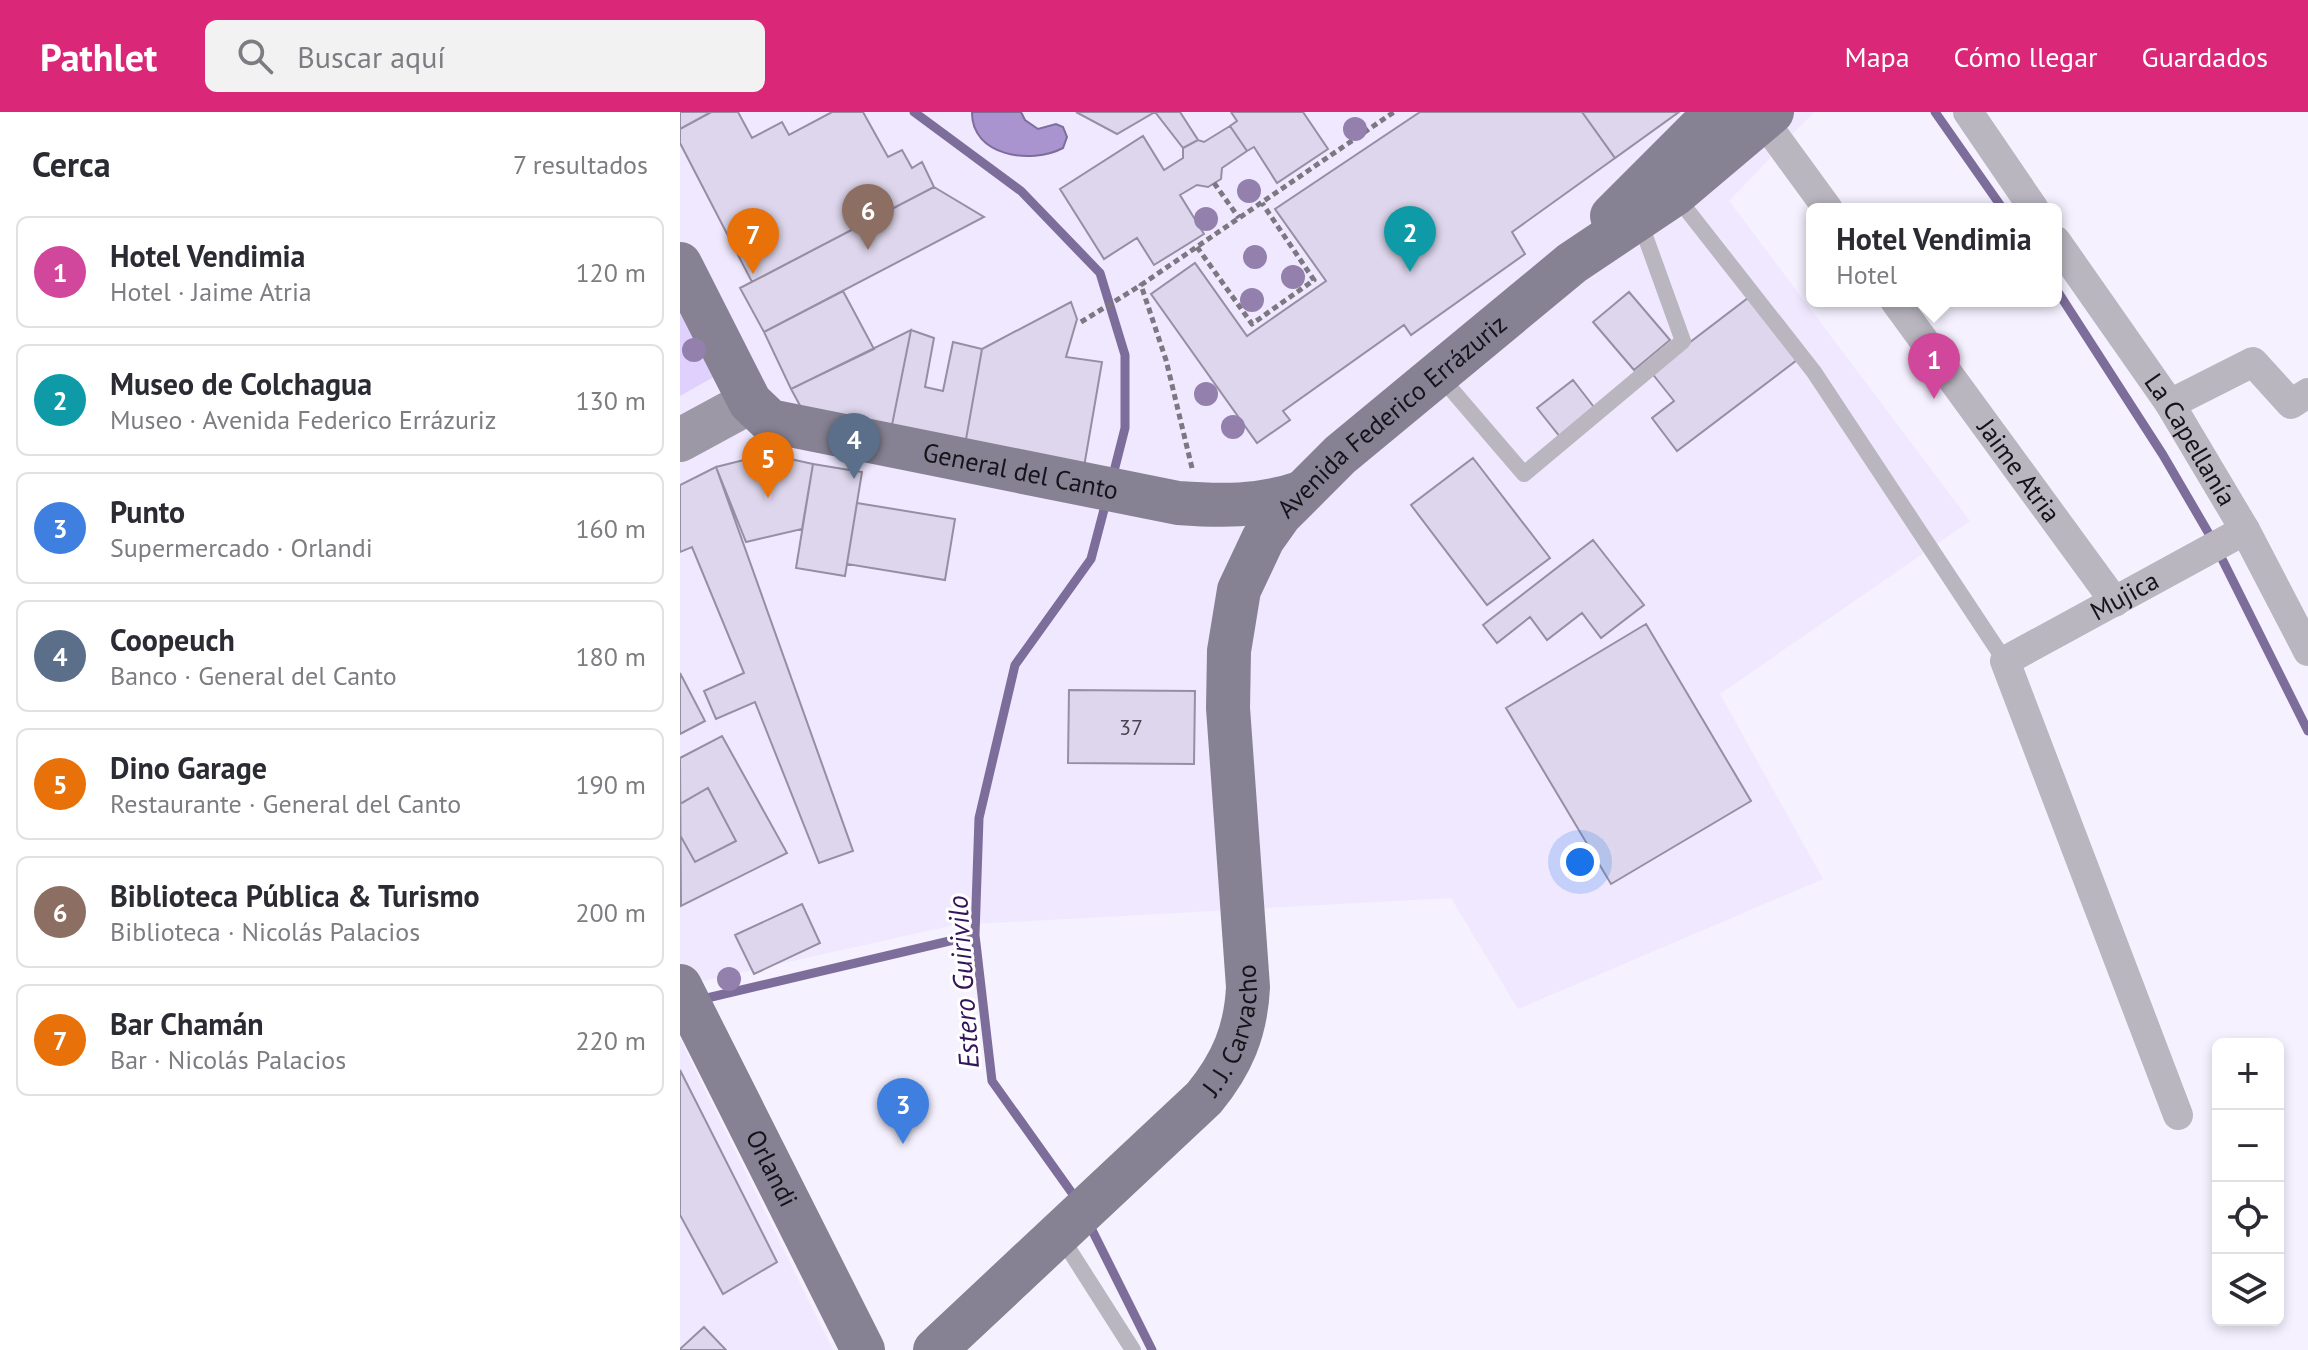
<!DOCTYPE html>
<html lang="es">
<meta charset="utf-8">
<style>
:root{--surface:#fff;--page:#f2f2f3;--text:#2b2b33;--muted:#7c7c81;--line:#e1e1e2;--accent:#db2777}
body{margin:0;font-family:"PT Sans",sans-serif;background:var(--page);color:var(--text)}
.controls{position:absolute;right:24px;bottom:24px;display:grid;overflow:hidden;border-radius:12px;box-shadow:0 4px 12px #0003}
.controls button{width:72px;height:72px;display:grid;place-items:center;padding:0;border:0;border-bottom:2px solid var(--line);background:var(--surface);color:var(--text);font:40px sans-serif}
.you{position:absolute;left:900px;top:750px;width:28px;height:28px;margin:-20px;border:6px solid #fff;border-radius:50%;background:#1a73e8;box-shadow:0 0 0 12px #1a73e833}
.badge{display:grid;place-items:center;width:52px;height:52px;border-radius:50%;background:var(--accent);color:#fff;font-size:26px;font-weight:700}
.pin{position:absolute;translate:-50% -66px;filter:drop-shadow(0 2px 4px #0008)}
.pin::after{content:'';position:absolute;top:42px;width:28px;height:24px;background:inherit;clip-path:polygon(0 0,100% 0,50% 100%)}
.popup{position:absolute;left:1126px;top:91px;width:256px;height:104px;box-sizing:border-box;display:grid;place-content:center;border-radius:12px;background:var(--surface);filter:drop-shadow(0 2px 6px #0005);font-size:26px;white-space:nowrap;color:var(--muted)}
.popup b{font-size:30px;color:var(--text)}
.popup::after{content:'';position:absolute;left:50%;top:100%;margin-left:-16px;border:16px solid transparent;border-top-color:var(--surface)}
.list{margin:0;padding:0;list-style:none}
h2{display:flex;justify-content:space-between;align-items:center;height:104px;margin:0;padding:0 32px;font-size:34px}
h2 small{font-size:26px;font-weight:400;color:var(--muted)}
.list li{display:grid;grid-template-columns:52px 1fr auto;gap:24px;align-items:center;box-sizing:border-box;height:112px;margin:0 16px 16px;padding:0 16px;border:2px solid var(--line);border-radius:12px}
.list b{display:block;font-size:30px;white-space:nowrap}
.list p{margin:0;font-size:26px;white-space:nowrap;color:var(--muted)}
.list em{font-size:26px;font-style:normal;color:var(--muted)}
.icon{flex:none;width:44px;height:44px;fill:none;stroke:currentColor;stroke-width:2;stroke-linecap:round;stroke-linejoin:round}
.map{position:relative;flex:none;width:1628px;height:1238px;overflow:hidden}
header{display:flex;align-items:center;gap:48px;box-sizing:border-box;height:112px;padding:0 40px;background:var(--accent);color:#fff}
header strong{font-size:38px}
nav{display:flex;gap:44px;margin-inline-start:auto;font-size:28px}
.search{width:560px;height:72px;background:var(--page);display:flex;align-items:center;gap:20px;box-sizing:border-box;padding:0 28px;border-radius:12px;color:var(--muted);font-size:30px}
main{display:flex}
aside{flex:1;background:var(--surface)}
.map>svg:first-child{display:block}
.built{fill:#efe8ff}
.green{fill:#dfd0fe}
.water{fill:#a994d0;stroke:#7d6d9a;stroke-width:2}
.lines{fill:none;stroke-linecap:round;stroke-linejoin:round}
.stream{stroke:#7d6d9a;stroke-width:9}
.building{fill:#ddd6ec;stroke:#968fa3;stroke-width:2}
.path{stroke:#7b7882;stroke-width:5;stroke-dasharray:6 4;stroke-linecap:butt}
.lane{stroke:#b9b6bf;stroke-width:16}
.street{stroke:#b9b6bf;stroke-width:30}
.secondary{stroke:#9c98a6;stroke-width:44}
.primary{stroke:#878293;stroke-width:44}
.tree{fill:#9380ad}
.labels{text-anchor:middle;stroke-width:6;stroke-linejoin:round;paint-order:stroke}
.number-label{font-size:22px;fill:#48444f}
.street-label{font-size:26px;fill:#16131b;stroke:#fff}
.water-label{font-size:28px;font-style:italic;fill:#34145a;stroke:#fff}
</style>
<header>
<strong>Pathlet</strong>
<div class="search"><svg class="icon" aria-label="search" viewBox="0 0 24 24"><circle cx="10" cy="10" r="6"/><path d="M15 15l6 6"/></svg>Buscar aquí</div>
<nav><a>Mapa</a><a>Cómo llegar</a><a>Guardados</a></nav>
</header>
<main>
<aside>
<h2>Cerca<small>7 resultados</small></h2>
<ul class="list">
<li><span class="badge" style="background:#d1479c">1</span><div><b>Hotel Vendimia</b><p>Hotel · Jaime Atria</p></div><em>120 m</em></li>
<li><span class="badge" style="background:#0f9aa8">2</span><div><b>Museo de Colchagua</b><p>Museo · Avenida Federico Errázuriz</p></div><em>130 m</em></li>
<li><span class="badge" style="background:#3f7fe0">3</span><div><b>Punto</b><p>Supermercado · Orlandi</p></div><em>160 m</em></li>
<li><span class="badge" style="background:#5c6f8a">4</span><div><b>Coopeuch</b><p>Banco · General del Canto</p></div><em>180 m</em></li>
<li><span class="badge" style="background:#e8710a">5</span><div><b>Dino Garage</b><p>Restaurante · General del Canto</p></div><em>190 m</em></li>
<li><span class="badge" style="background:#8d6e63">6</span><div><b>Biblioteca Pública &amp; Turismo</b><p>Biblioteca · Nicolás Palacios</p></div><em>200 m</em></li>
<li><span class="badge" style="background:#e8710a">7</span><div><b>Bar Chamán</b><p>Bar · Nicolás Palacios</p></div><em>220 m</em></li>
</ul>
</aside>
<div class="map">
<svg width="1628" height="1238" viewBox="0 0 1628 1238">
<rect width="100%" height="100%" fill="#f5f1ff"/>
<path class="built" d="M0,0H1134L1049,89L1290,409L1040,582L1143,767L838,897L771,786L274,813L0,874Z
M0,927L153,1238H0Z"/>
<path class="green" d="M0,187L39,262L0,284Z"/>
<path class="water" d="M292,0H341L345,8L358,17L376,12L383,15L387,25L383,36C351,53 291,44 292,0Z"/>
<g class="lines">
<path class="stream" d="M234,0L341,79L420,161L445,243V316L432,367
M1255,0L1323,97
M1376,177L1483,343L1532,427L1628,619
M27,886L295,823
M397,1088L312,969L295,823L299,706L335,553L411,447L426,390
M409,1112L472,1238"/>
</g>
<path class="building" d="M0,0H30V1L0,17Z
M31,0H58L72,26L102,10L109,23L152,0H183L208,45L222,38L232,56L242,50L254,75L72,170L0,31V17Z
M396,0H500L518,28L503,36L475,0L437,22Z
M551,0H623L648,37L597,71L574,35L567,39L550,14L557,9Z
M740,0H902L935,46L832,120L845,142L731,223L724,213L603,299L610,308L577,331L471,182L515,151L567,224L646,169L595,97Z
M902,0H999L935,46Z
M550,14L567,39L542,56L541,67L528,75L517,73L500,83L524,122L474,153L457,126L424,147L380,77L463,24L484,58L503,46V36L518,28L524,30Z
M254,75L304,105L84,220L60,176Z
M163,179L194,237L111,277L84,220Z
M949,180L990,228L954,258L913,210Z
M1068,186L1117,248L997,339L972,306L994,289L971,260Z
M391,190L397,207L386,245L422,250L404,355L285,333L302,237Z
M231,218L211,318L123,299L111,277Z
M231,218L254,226L245,275L263,279L273,230L302,237L285,333L211,318Z
M893,268L917,299L881,326L857,296Z
M88,342L133,352L122,417L66,430L36,355Z
M793,346L870,446L807,493L731,393Z
M133,352L182,360L165,464L116,456Z
M36,355L173,739L139,751L75,590L36,607L24,579L64,561L12,435L0,440V373Z
M177,391L275,407L265,468L167,452Z
M913,428L964,493L921,526L902,501L867,528L850,505L817,531L803,513Z
M966,512L1071,689L931,772L826,596Z
M0,561L25,609L0,622Z
M389,578L515,579L514,652L388,651Z
M42,624L107,741L1,794L0,723L15,750L56,729L28,676L0,692V646Z
M42,624L107,741L1,794L0,646Z
M122,792L140,831L74,862L55,823Z
M0,958L97,1150L43,1182L0,1103Z
M24,1215L46,1238H0V1237Z"/>
<g class="lines">
<path class="path" d="M534,71L559,106
M517,135L572,212L634,168L582,91
M401,210L461,173
M512,356L486,248L461,173L714,0"/>
<path class="lane" d="M996,84L1134,260L1325,549
M759,263L844,362L1003,229L960,110
M381,1125L453,1238"/>
<g class="street">
<path d="M1288,0L1354,97"/>
<path d="M1083,8L1148,97"/>
<path id="s1" d="M1376,129L1490,292L1565,418L1628,539"/>
<path id="s2" d="M1215,189L1435,490"/>
<path d="M1490,292L1573,250L1611,292L1628,281"/>
<path id="s3" d="M1498,1003L1325,549L1565,418"/>
</g>
<path class="secondary" d="M0,328L70,290"/>
<g class="primary">
<path d="M932,104L1036,0"/>
<path id="s4" d="M0,152L70,290L90,309L498,391C540,394 579,395 620,381"/>
<path id="s5" d="M0,874L183,1238"/>
<path id="s6" d="M255,1238L524,986C552,952 566,919 568,875L548,596L549,539L559,478L583,427L600,403L660,343L892,151L995,82L1092,0"/>
</g>
</g>
<g class="tree">
<circle cx="675" cy="17" r="12"/>
<circle cx="569" cy="79" r="12"/>
<circle cx="526" cy="107" r="12"/>
<circle cx="575" cy="145" r="12"/>
<circle cx="613" cy="165" r="12"/>
<circle cx="572" cy="188" r="12"/>
<circle cx="14" cy="238" r="12"/>
<circle cx="526" cy="282" r="12"/>
<circle cx="553" cy="315" r="12"/>
<circle cx="49" cy="867" r="12"/>
</g>
<g class="labels">
<g class="number-label">
<text x="451" y="623">37</text>
</g>
<g class="street-label">
<text dy="9" stroke="none"><textPath href="#s6" startOffset="1124">Avenida Federico Errázuriz</textPath></text>
<text dy="9" stroke="none"><textPath href="#s1" startOffset="240">La Capellanía</textPath></text>
<text dy="9" stroke="none"><textPath href="#s2" startOffset="210">Jaime Atria</textPath></text>
<text dy="9" stroke="none"><textPath href="#s4" startOffset="438">General del Canto</textPath></text>
<text dy="9" stroke="none"><textPath href="#s3" startOffset="622">Mujica</textPath></text>
<text dy="9" stroke="none"><textPath href="#s6" startOffset="444">J. J. Carvacho</textPath></text>
<text dy="9" stroke="none"><textPath href="#s5" startOffset="204">Orlandi</textPath></text>
</g>
<g class="water-label">
<text transform="translate(283 870) rotate(-94)" y="10">Estero Guirivilo</text>
</g>
</g>
</svg>
<div class="controls">
<button>+</button>
<button>−</button>
<button><svg class="icon" aria-label="locate" viewBox="0 0 24 24"><circle cx="12" cy="12" r="6"/><path d="M12 2v4M12 18v4M2 12h4M18 12h4"/></svg></button>
<button><svg class="icon" aria-label="layers" viewBox="0 0 24 24"><path d="M12 4l9 5-9 5-9-5zM3 14l9 5 9-5"/></svg></button>
</div>
<div class="you"></div>
<div class="pin badge" style="left:1254px;top:287px;background:#d1479c">1</div>
<div class="popup"><b>Hotel Vendimia</b>Hotel</div>
<div class="pin badge" style="left:730px;top:160px;background:#0f9aa8">2</div>
<div class="pin badge" style="left:223px;top:1032px;background:#3f7fe0">3</div>
<div class="pin badge" style="left:174px;top:367px;background:#5c6f8a">4</div>
<div class="pin badge" style="left:88px;top:386px;background:#e8710a">5</div>
<div class="pin badge" style="left:188px;top:138px;background:#8d6e63">6</div>
<div class="pin badge" style="left:73px;top:162px;background:#e8710a">7</div>
</div>
</main>
